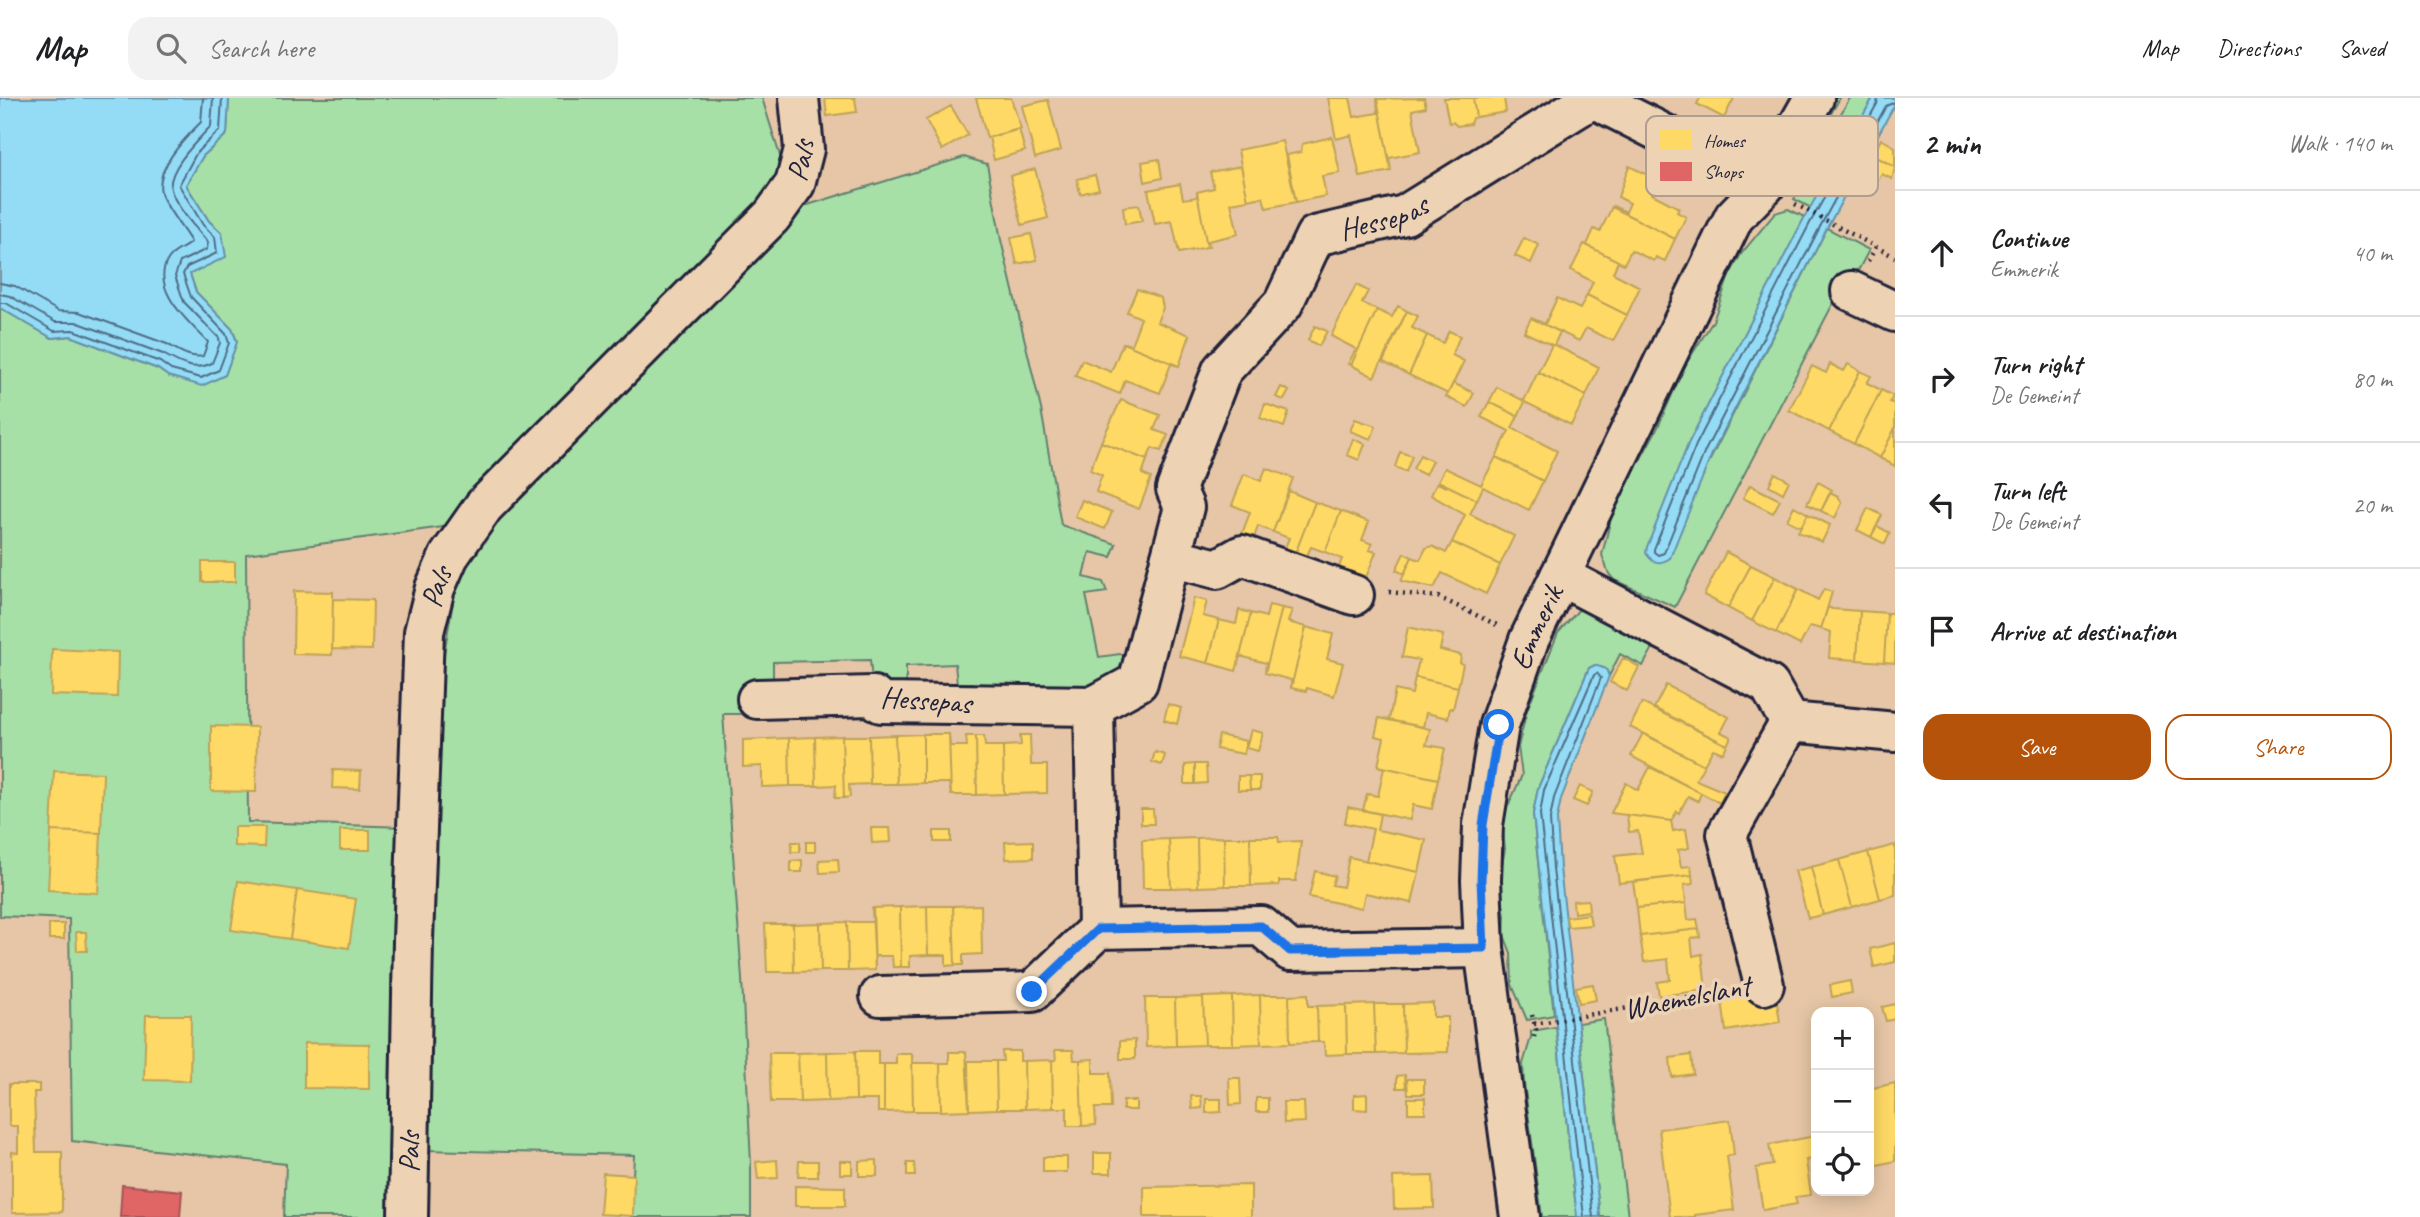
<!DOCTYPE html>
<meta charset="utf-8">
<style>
:root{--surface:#fff;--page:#f2f2f2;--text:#202124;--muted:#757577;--line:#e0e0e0;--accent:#b45309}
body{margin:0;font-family:Caveat,sans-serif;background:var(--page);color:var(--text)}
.controls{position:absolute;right:21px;bottom:21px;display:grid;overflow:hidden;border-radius:14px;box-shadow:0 4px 18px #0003}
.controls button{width:63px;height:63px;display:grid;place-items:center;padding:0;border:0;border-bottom:2px solid var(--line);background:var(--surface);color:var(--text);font:35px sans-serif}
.stop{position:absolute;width:21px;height:21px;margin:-16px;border:5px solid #1a73e8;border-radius:50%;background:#fff}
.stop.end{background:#1a73e8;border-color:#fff;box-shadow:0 2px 7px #0008}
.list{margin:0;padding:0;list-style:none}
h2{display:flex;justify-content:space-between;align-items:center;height:91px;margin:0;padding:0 28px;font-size:30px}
h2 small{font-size:23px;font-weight:400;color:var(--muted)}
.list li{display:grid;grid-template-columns:46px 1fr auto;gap:21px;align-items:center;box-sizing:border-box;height:126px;padding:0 28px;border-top:2px solid var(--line)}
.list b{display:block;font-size:26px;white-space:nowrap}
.list p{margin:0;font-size:23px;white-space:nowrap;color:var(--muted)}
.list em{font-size:23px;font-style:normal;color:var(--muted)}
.actions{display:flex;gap:14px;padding:21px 28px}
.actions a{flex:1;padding:16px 0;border:2px solid var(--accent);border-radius:21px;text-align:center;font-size:24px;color:var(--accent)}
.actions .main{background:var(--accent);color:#fff}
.icon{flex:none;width:38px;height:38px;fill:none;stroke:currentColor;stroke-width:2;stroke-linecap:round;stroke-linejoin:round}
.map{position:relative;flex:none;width:1895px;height:1119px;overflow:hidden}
header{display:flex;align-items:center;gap:42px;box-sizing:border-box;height:98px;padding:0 35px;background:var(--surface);border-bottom:2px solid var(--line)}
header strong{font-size:33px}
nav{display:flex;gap:38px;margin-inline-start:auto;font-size:24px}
.search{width:490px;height:63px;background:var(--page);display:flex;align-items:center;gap:18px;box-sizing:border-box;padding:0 24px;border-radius:21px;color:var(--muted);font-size:26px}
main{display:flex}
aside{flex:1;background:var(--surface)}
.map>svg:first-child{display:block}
.green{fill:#a6e0a6;stroke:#648170;stroke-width:2}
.water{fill:#94dcf6;stroke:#6692ab;stroke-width:2}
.homes{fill:#ffd966;stroke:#bda259;stroke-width:2}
.shops{fill:#e06666;stroke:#a75259;stroke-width:2}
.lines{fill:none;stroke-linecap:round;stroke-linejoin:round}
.shore{stroke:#506c86;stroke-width:2}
.minor-casing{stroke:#22223b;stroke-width:44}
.path{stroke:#22223b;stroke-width:4.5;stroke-dasharray:2 5;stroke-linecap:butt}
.minor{stroke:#edd3b4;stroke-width:38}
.route{stroke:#1a73e8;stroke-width:9}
.labels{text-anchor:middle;stroke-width:7;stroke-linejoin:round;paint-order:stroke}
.street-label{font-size:30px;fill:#22223b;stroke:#edd3b4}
.key{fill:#edd3b4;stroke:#b09e90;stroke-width:2}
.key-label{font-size:19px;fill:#22223b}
</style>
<header>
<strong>Map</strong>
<div class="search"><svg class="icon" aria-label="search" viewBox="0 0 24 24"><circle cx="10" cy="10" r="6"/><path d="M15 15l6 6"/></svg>Search here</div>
<nav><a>Map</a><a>Directions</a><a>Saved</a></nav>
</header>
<main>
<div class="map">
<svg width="1895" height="1119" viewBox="0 0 1895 1119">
<rect width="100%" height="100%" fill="#e6c6a6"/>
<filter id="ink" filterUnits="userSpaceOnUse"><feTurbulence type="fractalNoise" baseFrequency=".0143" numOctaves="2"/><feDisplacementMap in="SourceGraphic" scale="14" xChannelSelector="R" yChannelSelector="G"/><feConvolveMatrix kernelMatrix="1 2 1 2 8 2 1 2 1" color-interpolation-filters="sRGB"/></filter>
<g filter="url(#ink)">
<path class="green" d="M229,0H762L784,71L776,92L443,429L246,456L248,724L407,729L400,1119H284L286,1066L72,1043L69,821L0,818V210L52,240L71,238L158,271L168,278L202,287L225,277L237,243L232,231L196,194L190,176L222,135L209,123L186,87L203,58L227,36Z
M1831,0H1840L1813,47L1810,53L1811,67L1850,0H1873L1811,110L1794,101L1804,85L1797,79L1793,64Z
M964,59L987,66L1001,142L1041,311L1061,427L1116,446L1111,459L1090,454L1084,479L1103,484L1107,494L1086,497L1099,559L1120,556L1130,558L1108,593L983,595L972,585L957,586L955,566L906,568V587L886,588L872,582L870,562L773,564V586L749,616H723L742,881L751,1066V1119H631L634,1057L424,1052L432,625L454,498L468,456L487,426L788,113Z
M1788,111L1805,119L1689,345L1697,388L1827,130L1869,152L1859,171L1849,175L1675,509L1614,482L1609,476L1602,457L1613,412L1658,329L1684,269L1713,223L1729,178L1741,156L1775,115Z
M1581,509L1654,548L1643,568L1620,556L1609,578L1606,571L1595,567L1589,570L1538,690L1533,716L1554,917L1527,922L1512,887L1511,855L1504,837L1505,818L1499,782L1505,751L1502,727L1505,715L1522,677L1518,649L1527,612L1558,535Z
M1604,921L1628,1119H1600L1578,925Z
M1556,929L1577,1119H1542L1524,985L1523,966L1531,939V933Z"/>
<path class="water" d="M0,0H229L227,36L203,58L186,87L209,123L222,135L226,159L190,176L196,194L232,231L237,244L225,277L202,288L168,278L158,271L71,238L52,240L0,210Z
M1873,0H1895V6L1827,130L1712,356L1670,460C1660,467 1652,465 1646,455L1647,449L1689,344L1803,122Z
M1595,567L1606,571L1609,578L1561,701L1557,721L1560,770L1600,1119H1577L1533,716L1538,690L1589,570Z"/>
<path class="homes" d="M825,0H855L857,14L827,18Z
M976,0H1011L1021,31L987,40Z
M1328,0H1350L1354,19L1378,15L1377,1L1391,73L1360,79L1351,37L1336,41Z
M1424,0L1426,9L1412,12L1420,54L1389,60L1391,73L1377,1Z
M1444,0H1473L1476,19L1472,20L1470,26L1457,28L1453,24L1449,25Z
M1473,0H1504L1506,14L1476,19Z
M1700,0H1734L1724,20L1697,6Z
M1048,2L1061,52L1035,60L1022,8Z
M951,8L968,37L942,52L926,22Z
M1019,31L1025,53L994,62L989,39Z
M1332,39L1340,75L1322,78L1326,98L1296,104L1287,57L1301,54L1302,46Z
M1881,41L1895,49V69L1873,57Z
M1282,43L1296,104L1266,110L1263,99L1248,102L1238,52Z
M1870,56L1895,69L1892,81L1882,76L1873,91L1855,82Z
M1159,61L1162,80L1145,84L1142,64Z
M1241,68L1248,102L1231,105L1238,136L1208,143L1210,148L1207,149L1197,94L1214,90L1210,74Z
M1629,68L1658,82L1652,96L1679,110L1677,114L1686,119L1675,141L1612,109L1613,108L1626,114L1630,105L1618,99Z
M1035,71L1048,120L1022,127L1010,78Z
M1095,77L1099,91L1080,96L1077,81Z
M1180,86L1183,101L1197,99V94L1207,149L1179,155L1172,123L1155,126L1148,92Z
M1139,107L1142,123L1125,126L1123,109Z
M1612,109L1675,141L1665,163L1656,159L1654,163L1631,152L1624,166L1584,146L1587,147L1594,131L1600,134Z
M1031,136L1037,162L1017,166L1011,140Z
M1524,140L1539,147L1531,165L1515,158Z
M1584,146L1624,166L1618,163L1613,175L1640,189L1627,217L1587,197L1593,184L1571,172Z
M1356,187L1368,193L1362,205L1377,212L1351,267L1348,266L1356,251L1331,238Z
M1137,191L1161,200L1163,210L1157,224L1190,237L1179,268L1123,245L1131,247L1141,220L1127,214Z
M1587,197L1627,217L1613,243L1586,230L1579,243L1531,220L1545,226L1557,200L1580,211Z
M1398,208L1407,213L1374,279L1351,267L1377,212L1392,219Z
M1407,213L1418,218L1412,230L1427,237L1409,277L1383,264Z
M1531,220L1560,234L1554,247L1599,269L1586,298L1538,274L1552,247L1524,234Z
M1315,228L1327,233L1319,248L1308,242Z
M1449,233L1460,238L1452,257L1464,263L1448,296L1409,277L1427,237L1443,245Z
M1123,245L1179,268L1171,266L1160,295L1125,282L1120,296L1075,278L1082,262L1111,274Z
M1830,266L1844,273L1848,266L1860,273L1829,333L1789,312L1812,268L1826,275Z
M1860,273L1871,278L1867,285L1881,292L1854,346L1829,333Z
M1538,274L1586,298L1571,327L1525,304L1518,318L1489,304L1497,289L1524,303Z
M1453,285L1474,295L1467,309L1446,299Z
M1281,289L1289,293L1284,302L1276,299Z
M1881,292L1893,298L1890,304L1895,306V330L1880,360L1854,346Z
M1121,302L1160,317L1154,332L1168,337L1161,353L1152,350L1147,362L1101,344Z
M1489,304L1518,318L1512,330L1557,353L1543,383L1496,359L1509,333L1481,319Z
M1265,306L1289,314L1284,329L1260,320Z
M1355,321L1376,328L1371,341L1350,333Z
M1895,330V368L1880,360Z
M1353,341L1365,346L1359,362L1347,357Z
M1101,344L1147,362L1142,376L1151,380L1139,411L1096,394L1102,377L1090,372Z
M1400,354L1412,358L1406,374L1395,369Z
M1420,357L1432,363L1425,377L1413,371Z
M1496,359L1543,383L1529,412L1483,389L1477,402L1438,383L1445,370L1481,387Z
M1266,370L1293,380L1273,434L1258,428L1254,440L1242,436L1250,414L1232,407L1244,376L1261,383Z
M1775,375L1789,383L1783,395L1769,387Z
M1438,383L1477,402L1470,416L1514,438L1500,467L1452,444L1465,417L1431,397L1437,385L1447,389Z
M1818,384L1832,392L1821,413L1807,406Z
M1750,387L1780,402L1773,415L1743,400Z
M1289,393L1315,404L1295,456L1284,452L1289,440L1273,434Z
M1830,394L1838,398L1842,405L1835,420L1821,413Z
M1082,402L1112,414L1105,431L1075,419Z
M1315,404L1341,413L1325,454L1311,449L1306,460L1295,456Z
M1794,408L1808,416L1801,429L1787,422Z
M1868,410L1882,417L1871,439L1857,432Z
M1341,413L1369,424L1362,442L1372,446L1369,452L1376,454L1365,482L1338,472L1342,461L1325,454Z
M1808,416L1830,427L1822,444L1798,434Z
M1877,428L1890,435L1885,446L1871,439Z
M1452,444L1500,467L1486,496L1442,475L1434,490L1401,483L1412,459L1420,462L1426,450L1432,448L1446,455Z
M1726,454L1751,467L1728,510L1704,497Z
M1404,455L1412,459L1404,476L1396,472Z
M202,464H235V484H202Z
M1751,467L1775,479L1752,523L1728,510Z
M1775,479L1798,491L1776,535L1752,523Z
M1798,491L1818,502L1824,491L1832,494L1821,531L1810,528L1800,547L1776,535Z
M294,493L333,494L332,557L293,556Z
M1194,500L1207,503L1203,518L1219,522L1208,565L1179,558Z
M333,501L373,502L372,552L332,551Z
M1269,507L1282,510L1265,575L1266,565L1240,558L1251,515L1266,519Z
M1828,509L1832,511L1860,513L1857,562L1829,560L1831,534L1821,531Z
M1282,510L1292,512L1288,524L1306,529L1291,590V582L1265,575Z
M1239,512L1251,515L1236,573L1208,565L1219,522L1236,526Z
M1860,513L1887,515L1884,564L1857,562Z
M1887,515H1895V565L1884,564Z
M1306,529L1333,536L1327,561L1343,565L1334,598L1307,590L1306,593L1291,590Z
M1408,529L1443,537L1440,552L1461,557L1460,565L1463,566L1458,589L1415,579L1419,562L1402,559Z
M52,551L118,554L117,599L51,597Z
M1623,560L1639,569L1627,593L1610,584Z
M1415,579L1458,589L1453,611L1450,610L1448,620L1426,615L1423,629L1389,622L1395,592L1412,596Z
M1666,587L1729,619L1721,634L1731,639L1727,647L1654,610Z
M1642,605L1727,647L1723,655L1713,651L1704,667L1630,629Z
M1168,606L1181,610L1177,626L1164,622Z
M1379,620L1430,631L1426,647L1445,650L1438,681L1378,668L1384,640L1375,638Z
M211,628L257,629L256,694L211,693Z
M1251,632L1263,635L1258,653L1246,650Z
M1643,635L1704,667L1696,682L1725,694L1720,705L1631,658Z
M923,636V685L897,686L895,637Z
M923,636H949L951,697L949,685H923Z
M949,636L950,648H967L966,638H976L977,697H951Z
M895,637L897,686H870L869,638Z
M1020,637H1030L1031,667H1047V695L1004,696L1003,648L1021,647Z
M1219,637L1246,643L1244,656L1216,651Z
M842,638H869L870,686L849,687L850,699L844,700Z
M842,638L844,700H835L836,687L816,688L815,639Z
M976,638H984L985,648H1003L1004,696L977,697Z
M815,639L816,688H790L789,640Z
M789,640L790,688L762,689V668L743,669V642Z
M1155,654L1165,657L1162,667L1152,664Z
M1195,666V686H1185V667Z
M1195,666H1206L1207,685L1195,686Z
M1378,668L1438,681L1432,711L1413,707L1410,722L1363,712L1367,696L1378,698L1384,670Z
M1650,669L1701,695L1698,703L1688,698L1679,715L1677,713L1671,723L1611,715L1626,685L1638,692Z
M333,672L361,673L360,691L332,690Z
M54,673L103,675L101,735L51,733Z
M1238,678H1249L1250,692H1238Z
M1249,678H1260V692H1250Z
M1580,688L1593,694L1587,708L1573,702Z
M1348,709L1380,716L1377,732L1426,742L1419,774L1366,763L1373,731L1345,725Z
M1141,711H1153L1154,726H1141Z
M1627,717L1671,723L1673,733L1686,731L1689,750L1678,752L1681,769L1691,768L1692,777L1619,785L1615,758L1642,755L1638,733L1629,734Z
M234,729H265L264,749L234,748Z
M871,730H890L891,744L872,745Z
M340,732H370V752H340Z
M51,733L101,735L98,795L48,792Z
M934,733H951V744H934Z
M1224,739H1250L1251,788H1225Z
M1224,739L1225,788L1198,789L1197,740Z
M1250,739H1278L1279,744L1301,743L1296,783H1279V787L1251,788Z
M1197,740L1198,789L1171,790L1169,741Z
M1169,741L1171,790H1143L1142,742Z
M1033,743V760L1006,761L1005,744Z
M792,744H800V754H791Z
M806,744H815V754H806Z
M1895,747V797L1880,801L1868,754Z
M1868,754L1880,801L1852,809L1839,762Z
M1349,759L1419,774L1412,805L1365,795L1362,810L1309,799L1315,773L1335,778L1332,787L1343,789Z
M838,761L839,774L820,775L819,762Z
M802,762V774H791V763Z
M1839,762L1852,809L1823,817L1811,769Z
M1811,769L1823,817L1808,820L1795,773Z
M1692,777L1693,786L1684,787L1686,805L1637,810L1633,784Z
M238,783L297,792L290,841L231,832Z
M297,792L356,801L349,850L290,841Z
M1588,802L1589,813L1574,815L1573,803Z
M1686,805L1688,822L1697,821L1699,831L1640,838L1637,810Z
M981,807L982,856L963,857V867H955L953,808Z
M927,808L928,857L910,858V869H901L900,809Z
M927,808H953L955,867L946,868V857H928Z
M900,809L901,869H893L892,858H875V872L873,810Z
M872,810L875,872L848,873L847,824H873Z
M1589,816L1591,827L1568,829L1566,819Z
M847,824L848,873H821L820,825Z
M820,825L821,873L794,874L793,826Z
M49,826H64V841H49Z
M765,826H793L794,874H767Z
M1699,831L1700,839L1691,840L1693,858L1702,856L1706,892L1659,898L1657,884L1670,882L1668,861L1644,864L1640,838Z
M76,834H86L87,853H77Z
M1895,845V864L1874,869L1870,851Z
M1850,883L1852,895L1832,899L1830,887Z
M1593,886L1596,902L1579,905L1576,889Z
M1775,892L1780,924L1726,933L1722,902Z
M1308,896V908H1317L1318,944L1290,945L1289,897Z
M1260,897H1289L1290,945L1261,946Z
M1260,897L1261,946L1233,947L1232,898Z
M1232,898L1233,947H1205L1203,899Z
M1203,899L1205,947L1176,948L1175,900Z
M1145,900H1175L1176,948L1146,949Z
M1433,905V919H1448V954L1404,955L1403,906Z
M1374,906L1376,956H1347L1346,907Z
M1374,906H1403L1404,955L1376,956Z
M1895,906V921L1886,923L1882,909Z
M1346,907L1347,956L1325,957L1324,944H1318L1317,908Z
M146,917H191L190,983L144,982Z
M1135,942V961H1120V943Z
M304,945L369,946V991L304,990Z
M1055,952H1073L1074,962H1080L1082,1028H1067V1010H1053L1052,962H1056Z
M855,953L856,1002L828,1003L827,954Z
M855,953H878V966H884V1014H878V1002H856Z
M1002,953H1020V963H1024L1025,1011H997L996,963H1003Z
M827,954L828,1003L800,1004L798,955Z
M949,954H966L969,1012L941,1013L940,965H949Z
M769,955H798L800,1004H771Z
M896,956H912L913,1013L884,1014V966H896Z
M912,956L913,965H940L941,1013H913Z
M1691,957L1693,976L1672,979L1670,960Z
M1093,961V975H1110L1111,1010H1095L1096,1027L1082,1028L1080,962Z
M1052,962L1053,1010L1025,1011L1024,963Z
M968,963H996L997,1011L969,1012Z
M1405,977L1406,990H1397V978Z
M1229,980H1240L1241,1006L1230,1007Z
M1407,981H1424V996H1408Z
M1895,985V1063L1873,1068L1869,1049V991Z
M9,986H39V994H34L36,1054H62V1114L12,1115V1054L18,1055V1028H9Z
M1367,996V1012L1354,1011V997Z
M1191,998H1201L1202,1010L1192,1011Z
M1256,1000H1268V1014H1256Z
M1408,1000H1425V1015H1408Z
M1206,1001H1221V1014L1206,1015Z
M1123,1003H1136V1012H1123Z
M1283,1004H1304L1305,1024L1284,1025Z
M1730,1022L1734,1057L1727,1058L1734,1112L1695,1117V1119H1670L1659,1031Z
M1815,1038L1816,1060L1806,1062L1811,1097L1795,1099L1797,1106L1763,1112L1756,1070L1773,1067L1769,1047Z
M1094,1055H1111V1075H1094Z
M1043,1059H1067V1074H1043Z
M777,1062L778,1080L758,1081L756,1064Z
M877,1062V1078H859V1063Z
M799,1063H818V1079H798Z
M840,1063H852V1076H840Z
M907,1065H914L915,1078H907Z
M603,1075L634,1077L633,1118L600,1116Z
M1433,1078L1434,1110L1394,1111L1393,1079Z
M1251,1087V1119H1144V1089Z
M795,1088L845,1089V1108H795Z"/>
<path class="shops" d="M122,1087L182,1093L180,1119H120Z"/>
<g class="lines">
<path class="shore" d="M1878,0L1877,6L1810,125L1696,347L1654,451V454L1658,457L1664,455L1705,353L1821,127L1886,8L1895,4
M0,185L15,188L58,213L79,214L167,246C178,252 190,261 203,258L208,244C190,225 148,190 169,160C175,152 185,150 191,144C182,129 169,114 162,98C152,73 185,40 201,24L203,0
M0,196L10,198L55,224H76L163,256C179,265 194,274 212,265L220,245L219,240L184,204L175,178L180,164L207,151L208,144C197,132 174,107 171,91C167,71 199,41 211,28L213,0
M0,205H6L54,233L73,232L160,264L171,272L201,280L219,272L229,245L226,236L191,199L183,176L187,169L217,155L215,139L203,127L179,87L197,54L220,32L222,0
M1584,1119L1540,716L1544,692L1594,577L1597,575L1601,580L1554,700L1550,721L1553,771L1593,1119"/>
<g class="minor-casing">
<g id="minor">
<path d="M1851,193L1895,214"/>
<path d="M1171,459L1217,471L1242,457L1354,497"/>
<path d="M1560,478L1769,587L1790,624L1895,634"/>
<path id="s1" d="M757,601L873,598L881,605L1094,608L1138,584L1184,409L1176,391L1222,272L1283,206L1315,138L1405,117L1593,0L1765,87"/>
<path d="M1094,608L1098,831"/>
<path d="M1764,887L1727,736L1790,624"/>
<path d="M880,898L1032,894L1098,831L1261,828L1290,853L1484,850"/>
<path id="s2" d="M408,1119L413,842L424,534L435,490L449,458L484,408L772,118L795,86L804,51L799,0"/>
<path id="s3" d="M1520,1119L1484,850L1481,782L1483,727L1499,627L1529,542L1734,119L1765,87L1814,0"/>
</g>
</g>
<path class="path" d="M1795,106L1895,159
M1868,163L1876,149
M1389,494L1438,499L1497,527
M1532,917L1536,931L1534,939
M1534,926L1729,893"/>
<use href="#minor" class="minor"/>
</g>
</g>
<g class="lines" filter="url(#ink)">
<path class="route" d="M1032,894L1098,831L1261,828L1290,853L1484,850L1481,782L1483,727L1499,627"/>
</g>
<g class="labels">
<g class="street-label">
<text dy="10" stroke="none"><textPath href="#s2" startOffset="1199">Pals</textPath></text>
<text dy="10" stroke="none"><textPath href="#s1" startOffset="954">Hessepas</textPath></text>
<text dy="10" stroke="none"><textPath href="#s2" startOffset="632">Pals</textPath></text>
<text dy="10" stroke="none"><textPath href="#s3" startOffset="600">Emmerik</textPath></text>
<text transform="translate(926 602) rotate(4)" y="10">Hessepas</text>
<text transform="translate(1687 899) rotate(-11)" y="10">Waemelslant</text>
<text dy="10" stroke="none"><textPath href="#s2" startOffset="65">Pals</textPath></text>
</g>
</g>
<rect x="1646" y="18" width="232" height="80" rx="10" class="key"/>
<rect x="1660" y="32" width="32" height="20" fill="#ffd966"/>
<rect x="1660" y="64" width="32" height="19" fill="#e06666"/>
<g class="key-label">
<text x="1704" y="49">Homes</text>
<text x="1704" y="80">Shops</text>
</g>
</svg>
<div class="controls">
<button>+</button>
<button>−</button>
<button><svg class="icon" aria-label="locate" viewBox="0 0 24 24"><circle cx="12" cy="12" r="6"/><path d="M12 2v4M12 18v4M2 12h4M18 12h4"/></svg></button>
</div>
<div class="stop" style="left:1499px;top:627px"></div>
<div class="stop end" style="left:1032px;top:894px"></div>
</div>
<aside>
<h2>2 min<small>Walk · 140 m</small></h2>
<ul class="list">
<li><svg class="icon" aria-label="ahead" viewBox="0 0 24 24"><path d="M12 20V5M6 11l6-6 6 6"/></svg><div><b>Continue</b><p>Emmerik</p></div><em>40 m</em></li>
<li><svg class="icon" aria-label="right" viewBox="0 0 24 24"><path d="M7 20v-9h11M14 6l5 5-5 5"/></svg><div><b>Turn right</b><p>De Gemeint</p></div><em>80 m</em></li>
<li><svg class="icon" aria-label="left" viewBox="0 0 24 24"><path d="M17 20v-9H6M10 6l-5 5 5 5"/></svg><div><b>Turn left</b><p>De Gemeint</p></div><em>20 m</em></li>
<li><svg class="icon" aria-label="arrive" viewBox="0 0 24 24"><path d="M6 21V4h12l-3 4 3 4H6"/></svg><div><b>Arrive at destination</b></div></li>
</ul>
<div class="actions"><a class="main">Save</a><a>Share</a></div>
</aside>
</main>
